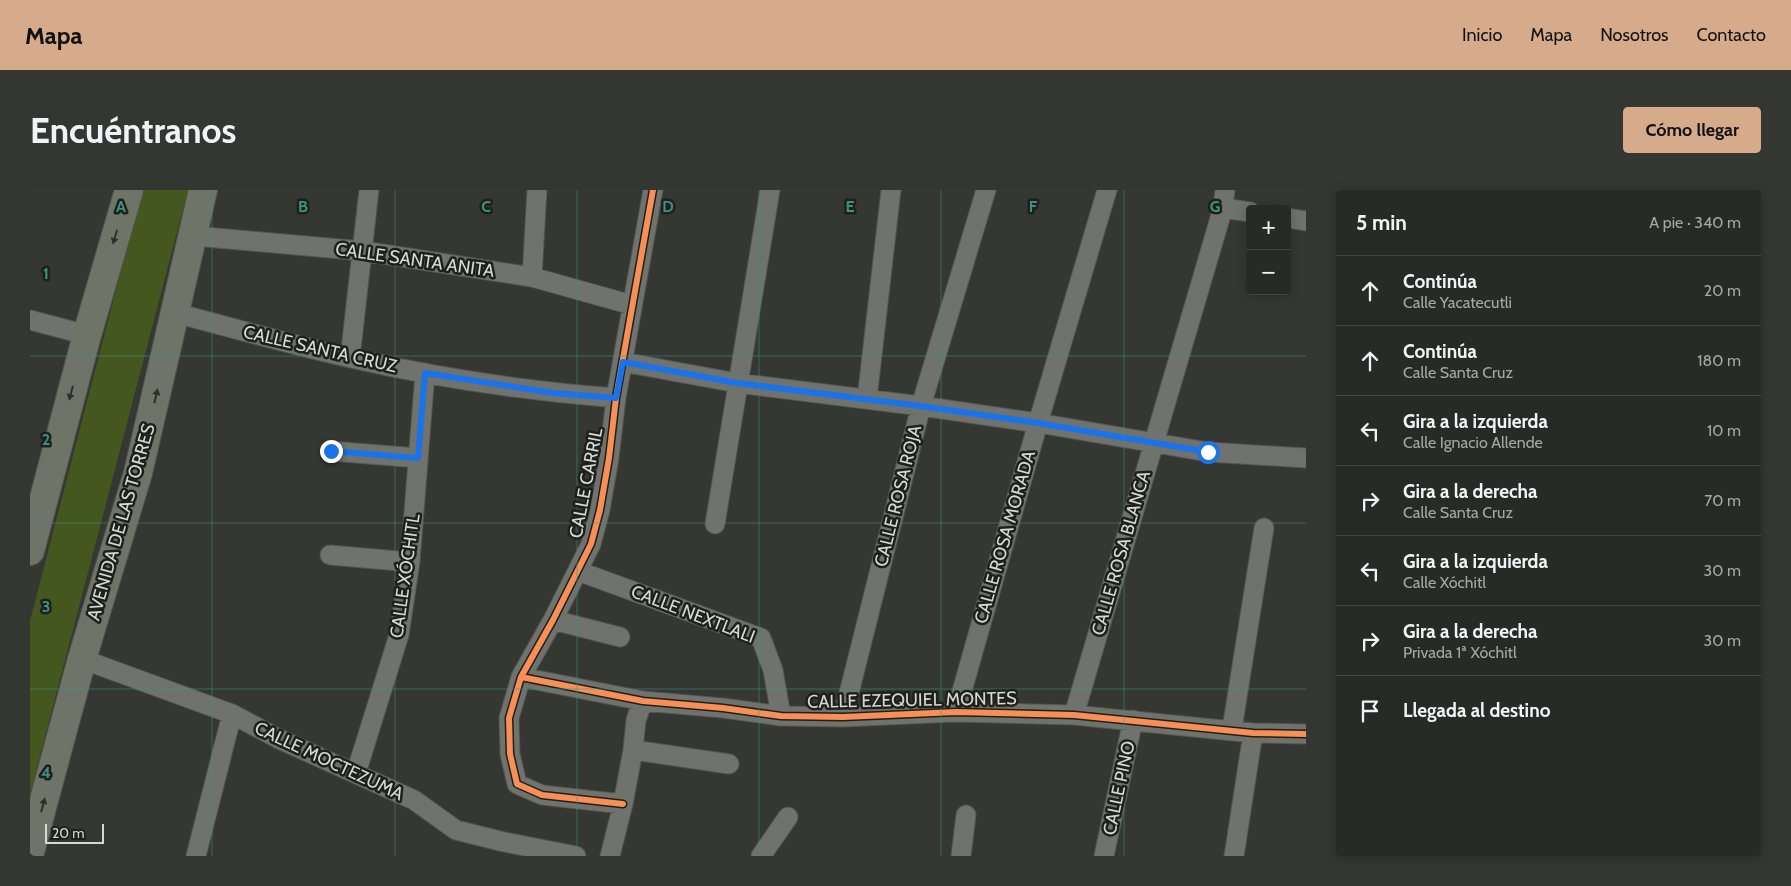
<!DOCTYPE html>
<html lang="es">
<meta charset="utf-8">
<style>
:root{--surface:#282a26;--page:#343632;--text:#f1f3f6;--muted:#a5a7a7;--line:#444643;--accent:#d6ab8b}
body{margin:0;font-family:Cabin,sans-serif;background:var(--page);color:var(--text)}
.controls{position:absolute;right:15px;top:15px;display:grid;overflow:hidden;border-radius:5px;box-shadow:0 2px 12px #0003}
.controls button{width:45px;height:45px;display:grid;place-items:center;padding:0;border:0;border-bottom:1px solid var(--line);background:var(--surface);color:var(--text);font:25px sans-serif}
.scale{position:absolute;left:15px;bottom:12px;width:59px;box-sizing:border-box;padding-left:5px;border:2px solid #d6d9d3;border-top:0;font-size:14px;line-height:18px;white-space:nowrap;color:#d6d9d3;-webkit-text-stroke:4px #1e201b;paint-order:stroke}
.stop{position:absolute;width:15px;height:15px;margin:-11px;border:4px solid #1a73e8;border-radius:50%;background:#fff}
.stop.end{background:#1a73e8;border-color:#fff;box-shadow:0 1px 5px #0008}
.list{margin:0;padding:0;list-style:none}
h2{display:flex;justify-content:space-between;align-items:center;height:65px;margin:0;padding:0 20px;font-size:21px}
h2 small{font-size:16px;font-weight:400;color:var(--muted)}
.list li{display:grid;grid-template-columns:32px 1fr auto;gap:15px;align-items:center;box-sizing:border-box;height:70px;padding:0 20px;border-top:1px solid var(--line)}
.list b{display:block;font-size:19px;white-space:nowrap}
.list p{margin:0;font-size:16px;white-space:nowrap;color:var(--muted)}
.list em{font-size:16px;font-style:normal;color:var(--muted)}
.icon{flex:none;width:28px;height:28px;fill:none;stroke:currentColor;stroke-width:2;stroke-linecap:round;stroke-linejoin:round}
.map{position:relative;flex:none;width:1276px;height:666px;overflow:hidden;border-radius:5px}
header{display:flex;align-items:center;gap:30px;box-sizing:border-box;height:70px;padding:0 25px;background:var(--accent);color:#111}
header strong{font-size:24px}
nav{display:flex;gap:28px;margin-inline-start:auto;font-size:18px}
.intro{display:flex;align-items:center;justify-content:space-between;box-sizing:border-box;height:120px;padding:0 30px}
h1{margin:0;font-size:35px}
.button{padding:12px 22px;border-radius:5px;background:var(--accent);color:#111;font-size:18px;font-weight:700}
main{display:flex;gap:30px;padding:0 30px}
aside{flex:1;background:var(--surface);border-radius:5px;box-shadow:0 2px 12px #0003}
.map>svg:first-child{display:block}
.green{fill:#44571e}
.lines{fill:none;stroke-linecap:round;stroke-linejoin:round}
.street-casing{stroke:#52544f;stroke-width:21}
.primary-casing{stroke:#52544f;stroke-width:30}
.street{stroke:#70726e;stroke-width:19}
.primary{stroke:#6f7468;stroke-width:28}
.cycleway-casing{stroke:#1e201b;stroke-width:9}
.cycleway{stroke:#f78f57;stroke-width:6}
.oneway{fill:#2e312a}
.route{stroke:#1a73e8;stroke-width:6}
.grid{fill:none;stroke:#418f87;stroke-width:1;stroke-opacity:0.55}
.labels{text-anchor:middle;stroke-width:5;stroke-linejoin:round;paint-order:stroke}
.street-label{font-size:18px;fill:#d6d9d3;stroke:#1e201b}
.grid-label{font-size:16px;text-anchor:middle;font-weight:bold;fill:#418f87;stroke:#1e201b;stroke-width:5;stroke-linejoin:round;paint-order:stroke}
</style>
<header>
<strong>Mapa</strong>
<nav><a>Inicio</a><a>Mapa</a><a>Nosotros</a><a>Contacto</a></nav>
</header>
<div class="intro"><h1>Encuéntranos</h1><a class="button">Cómo llegar</a></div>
<main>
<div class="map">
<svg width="1276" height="666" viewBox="0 0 1276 666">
<rect width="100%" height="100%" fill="#353832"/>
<path class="green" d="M112,0H158L0,604V431Z"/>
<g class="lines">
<g class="street-casing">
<path id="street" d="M1193,18L1220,22
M1257,28L1276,31
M164,46L333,61L502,87L602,115
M502,87L507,0
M145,123C203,138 262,155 321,168C408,188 497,201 586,208
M0,130L57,145
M320,168L339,0
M593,172L707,193L891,216L1008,233L1178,262L1276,268
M837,209L861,0
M301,261L388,268
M685,334L740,0
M300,365L380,372
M548,381L731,448L743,480L751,526
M523,430L590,447
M52,469L202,524L249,549L384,610L426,640L474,652L546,666
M491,487L613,511L693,518L751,526L813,527L926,522L1044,525L1223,543L1276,544
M926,522L1008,233L1077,0
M1044,525L1193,18L1195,0
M813,527L891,216L956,0
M1202,539L1234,338
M603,560L699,574
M326,583L369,445L380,372L395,183
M593,614L512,605L487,594L480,564L479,528L491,487L523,430L561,354L570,320L579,268L586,208L623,0
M166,666L202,524
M580,666L593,614L603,560L606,530L613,511
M731,666L758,627
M931,666L936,625
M1074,666L1103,530
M1204,666L1223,543"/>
</g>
<g class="primary-casing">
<path id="primary" d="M0,361L57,145L99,0
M0,662L52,469L108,283L173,0"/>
</g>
<use href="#street" class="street"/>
<use href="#primary" class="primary"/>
<g class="cycleway-casing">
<path id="cycleway" d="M491,487L613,511L693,518L751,526L813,527L926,522L1044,525L1223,543L1276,544
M593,614L512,605L487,594L480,564L479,528L491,487L523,430L561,354L570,320L579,268L586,208L623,0"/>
</g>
<use href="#cycleway" class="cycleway"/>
</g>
<defs><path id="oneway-solid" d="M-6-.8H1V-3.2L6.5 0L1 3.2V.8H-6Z" transform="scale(1.25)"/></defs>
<g class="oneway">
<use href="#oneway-solid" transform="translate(85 47) rotate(106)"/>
<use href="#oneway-solid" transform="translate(41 203) rotate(105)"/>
<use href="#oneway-solid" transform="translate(126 206) rotate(-77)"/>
<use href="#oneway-solid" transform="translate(13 615) rotate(-75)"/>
</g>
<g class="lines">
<path class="route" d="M301,261L388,268L395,183L523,203L586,208L593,172L707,193L890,216L1008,233L1178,262"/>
</g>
<path class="grid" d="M182,0V666M365,0V666M547,0V666M729,0V666M911,0V666M1094,0V666M0,166H1276M0,333H1276M0,499H1276"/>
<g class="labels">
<g class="street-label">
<text transform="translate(385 70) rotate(8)" y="6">CALLE SANTA ANITA</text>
<text transform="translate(290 159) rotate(13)" y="6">CALLE SANTA CRUZ</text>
<text transform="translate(556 293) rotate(-79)" y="6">CALLE CARRIL</text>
<text transform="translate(868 306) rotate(-76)" y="6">CALLE ROSA ROJA</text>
<text transform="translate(91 332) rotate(-74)" y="6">AVENIDA DE LAS TORRES</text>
<text transform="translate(975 347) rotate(-74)" y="6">CALLE ROSA MORADA</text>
<text transform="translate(1091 363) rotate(-74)" y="6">CALLE ROSA BLANCA</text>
<text transform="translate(375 386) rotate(-82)" y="6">CALLE XÓCHITL</text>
<text transform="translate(663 424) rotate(21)" y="6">CALLE NEXTLALI</text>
<text transform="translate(882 510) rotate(-1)" y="6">CALLE EZEQUIEL MONTES</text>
<text transform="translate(299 571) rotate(25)" y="6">CALLE MOCTEZUMA</text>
<text transform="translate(1089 598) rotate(-78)" y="6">CALLE PINO</text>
</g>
</g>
<g class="grid-label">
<text x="91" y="22">A</text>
<text x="273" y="22">B</text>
<text x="456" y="22">C</text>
<text x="638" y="22">D</text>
<text x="820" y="22">E</text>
<text x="1003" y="22">F</text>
<text x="1185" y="22">G</text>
<text x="16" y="89">1</text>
<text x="16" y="255">2</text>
<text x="16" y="422">3</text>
<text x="16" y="588">4</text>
</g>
</svg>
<div class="controls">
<button>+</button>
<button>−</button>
</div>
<div class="scale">20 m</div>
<div class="stop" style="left:1178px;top:262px"></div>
<div class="stop end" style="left:301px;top:261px"></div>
</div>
<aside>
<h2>5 min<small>A pie · 340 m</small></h2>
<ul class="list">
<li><svg class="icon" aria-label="ahead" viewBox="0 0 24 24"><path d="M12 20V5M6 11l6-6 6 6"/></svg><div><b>Continúa</b><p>Calle Yacatecutli</p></div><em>20 m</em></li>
<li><svg class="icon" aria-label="ahead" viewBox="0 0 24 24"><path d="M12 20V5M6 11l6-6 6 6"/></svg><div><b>Continúa</b><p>Calle Santa Cruz</p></div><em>180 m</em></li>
<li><svg class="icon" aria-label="left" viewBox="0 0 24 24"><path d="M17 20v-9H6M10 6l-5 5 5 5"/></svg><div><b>Gira a la izquierda</b><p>Calle Ignacio Allende</p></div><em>10 m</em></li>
<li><svg class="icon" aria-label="right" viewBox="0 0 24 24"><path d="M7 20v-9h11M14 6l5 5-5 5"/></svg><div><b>Gira a la derecha</b><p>Calle Santa Cruz</p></div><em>70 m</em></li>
<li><svg class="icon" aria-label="left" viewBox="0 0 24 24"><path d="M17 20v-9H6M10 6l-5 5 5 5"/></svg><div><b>Gira a la izquierda</b><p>Calle Xóchitl</p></div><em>30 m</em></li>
<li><svg class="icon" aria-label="right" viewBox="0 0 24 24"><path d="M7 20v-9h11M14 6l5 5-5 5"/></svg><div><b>Gira a la derecha</b><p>Privada 1ª Xóchitl</p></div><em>30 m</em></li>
<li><svg class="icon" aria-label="arrive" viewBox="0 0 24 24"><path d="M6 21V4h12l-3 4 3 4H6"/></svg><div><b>Llegada al destino</b></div></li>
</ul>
</aside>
</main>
